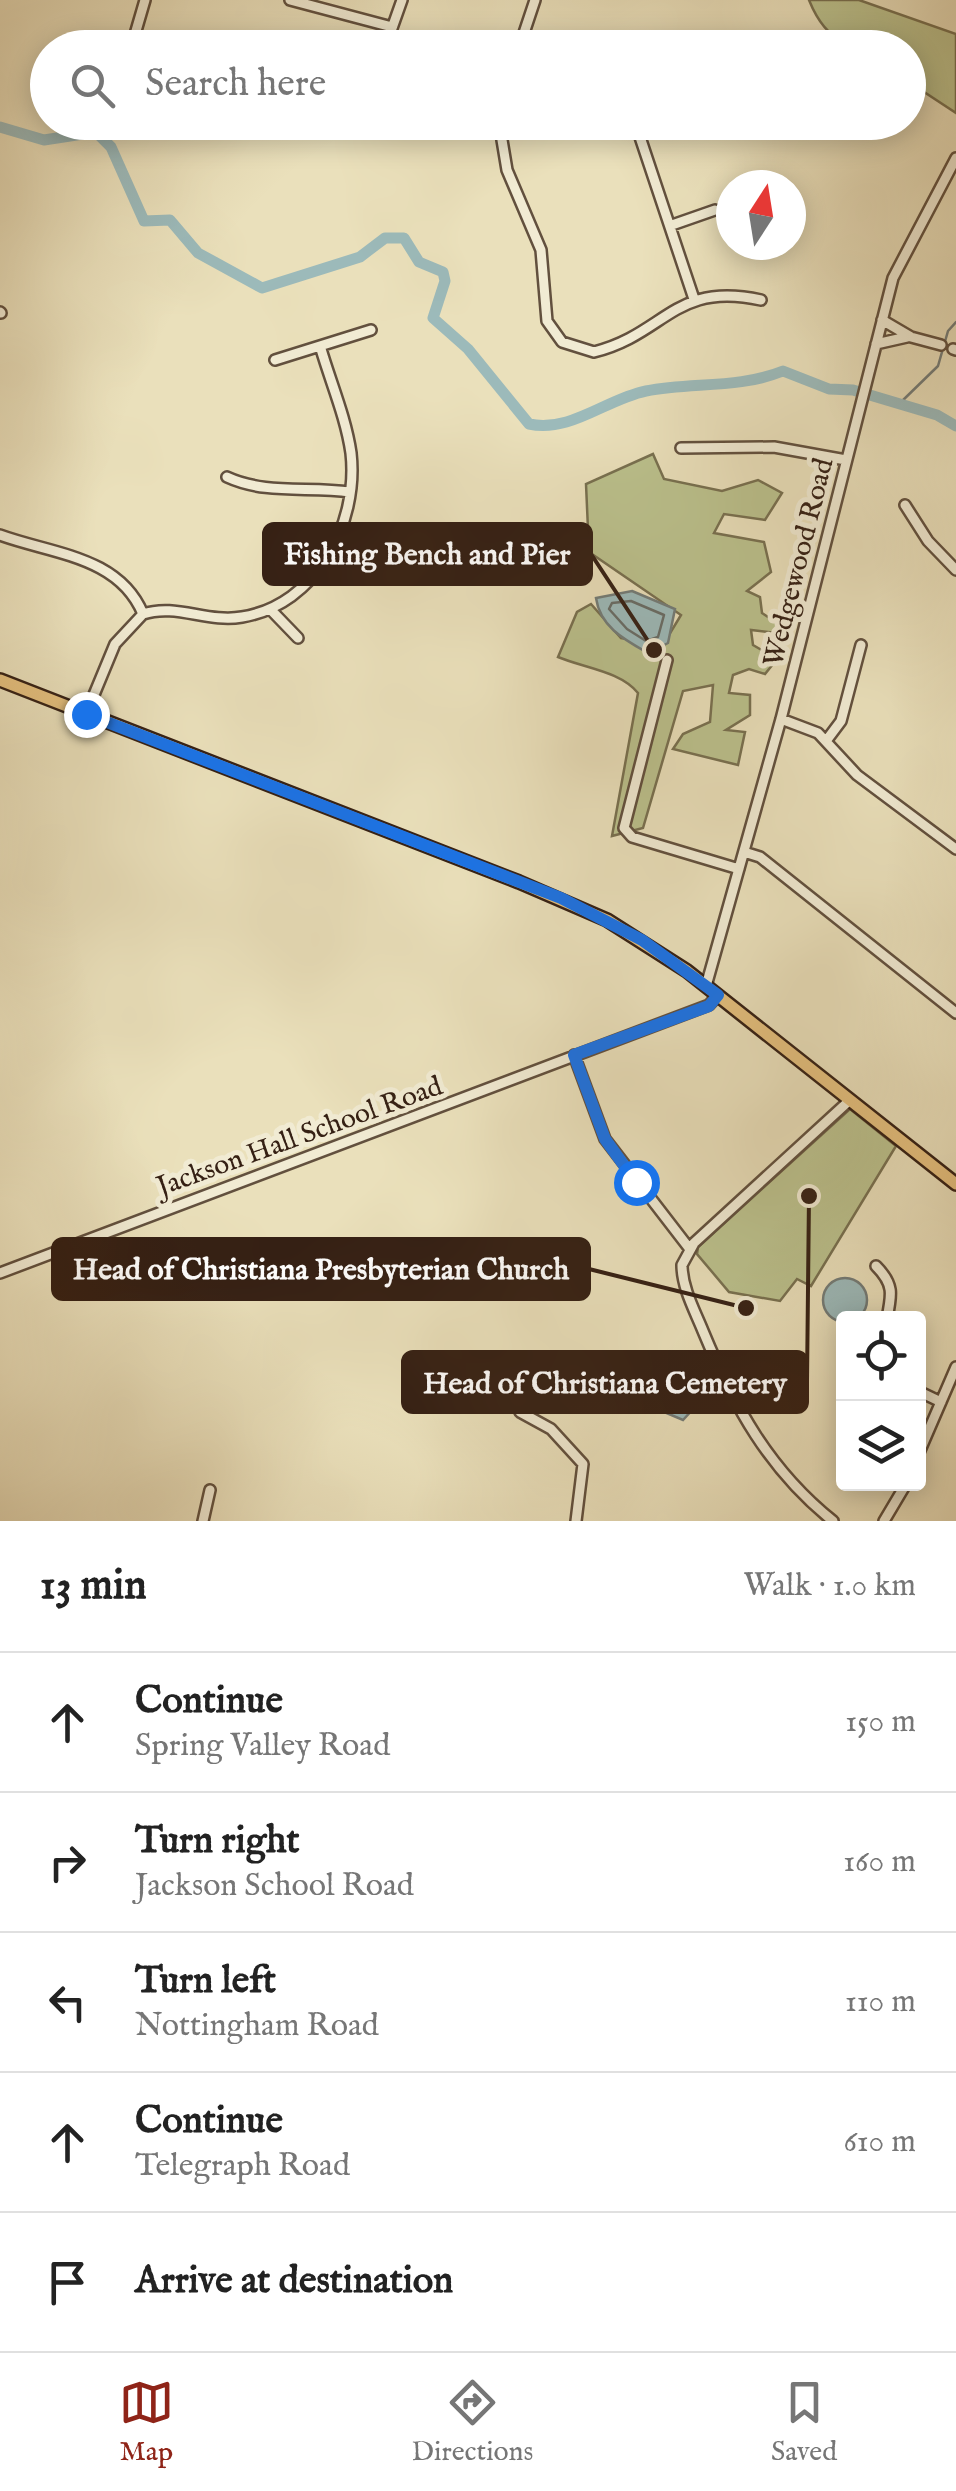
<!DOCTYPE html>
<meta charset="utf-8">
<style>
:root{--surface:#fff;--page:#f2f2f2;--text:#222;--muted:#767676;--line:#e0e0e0;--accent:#8f2418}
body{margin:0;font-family:"IM FELL English",serif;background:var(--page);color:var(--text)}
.controls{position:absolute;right:30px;bottom:30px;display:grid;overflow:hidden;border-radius:10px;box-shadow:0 5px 25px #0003}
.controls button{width:90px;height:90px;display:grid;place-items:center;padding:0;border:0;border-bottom:2px solid var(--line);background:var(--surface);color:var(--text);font:50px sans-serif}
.compass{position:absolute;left:716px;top:170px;width:90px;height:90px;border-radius:50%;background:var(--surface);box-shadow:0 5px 25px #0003;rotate:12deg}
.stop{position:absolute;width:30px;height:30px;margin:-22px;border:8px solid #1a73e8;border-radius:50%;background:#fff}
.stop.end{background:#1a73e8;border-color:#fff;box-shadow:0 2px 10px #0008}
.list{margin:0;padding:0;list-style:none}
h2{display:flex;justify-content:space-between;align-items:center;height:130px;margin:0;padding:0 40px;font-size:42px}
h2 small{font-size:32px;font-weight:400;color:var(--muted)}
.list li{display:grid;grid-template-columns:65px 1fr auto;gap:30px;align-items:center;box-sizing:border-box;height:140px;padding:0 40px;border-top:2px solid var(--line)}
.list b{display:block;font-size:38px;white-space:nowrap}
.list p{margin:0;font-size:32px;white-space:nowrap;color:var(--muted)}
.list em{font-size:32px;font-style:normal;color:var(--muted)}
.icon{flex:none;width:55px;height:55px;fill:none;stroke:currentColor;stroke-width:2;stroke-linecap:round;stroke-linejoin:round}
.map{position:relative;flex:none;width:956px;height:1521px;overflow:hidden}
.search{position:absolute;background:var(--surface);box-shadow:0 5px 25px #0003;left:30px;right:30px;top:30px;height:110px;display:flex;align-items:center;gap:25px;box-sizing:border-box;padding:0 35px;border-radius:55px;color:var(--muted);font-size:38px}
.sheet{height:830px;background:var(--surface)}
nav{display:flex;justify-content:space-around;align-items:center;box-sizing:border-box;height:140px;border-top:2px solid var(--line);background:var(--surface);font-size:28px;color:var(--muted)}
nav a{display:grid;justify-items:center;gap:5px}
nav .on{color:var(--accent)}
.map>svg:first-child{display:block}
.green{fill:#bbc18d;stroke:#787050;stroke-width:2.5}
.water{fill:#9cbaba;stroke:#737c78;stroke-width:2.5}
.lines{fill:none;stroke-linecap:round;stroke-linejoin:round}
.shore{stroke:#686d67;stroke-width:2.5}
.stream{stroke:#737c78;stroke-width:2.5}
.river{stroke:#9cbaba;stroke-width:11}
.minor-casing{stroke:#62503e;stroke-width:14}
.major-casing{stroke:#352014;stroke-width:16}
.minor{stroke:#f1ebd3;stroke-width:9}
.major{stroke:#e5c07e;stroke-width:11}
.route{stroke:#1a73e8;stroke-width:12}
.labels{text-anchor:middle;stroke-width:10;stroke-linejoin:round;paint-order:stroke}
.street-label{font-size:28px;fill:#352014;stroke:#f1ebd3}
.leader{fill:none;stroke:#352014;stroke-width:4}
.callout-dot{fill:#352014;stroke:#f1ebd3;stroke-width:4}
.callout{fill:#352014;stroke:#352014;stroke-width:4}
.callout-label{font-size:30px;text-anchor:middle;font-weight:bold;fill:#fff}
</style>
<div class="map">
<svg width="956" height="1521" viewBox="0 0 956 1521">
<rect width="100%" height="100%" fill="#eae0bb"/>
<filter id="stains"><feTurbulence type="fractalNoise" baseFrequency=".002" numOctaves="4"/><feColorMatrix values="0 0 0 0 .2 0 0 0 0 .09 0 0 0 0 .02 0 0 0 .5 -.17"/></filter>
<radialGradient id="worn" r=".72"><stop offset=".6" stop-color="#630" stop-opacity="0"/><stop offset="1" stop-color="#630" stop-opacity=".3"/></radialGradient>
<path class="green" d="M809,0H859L956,34V113L909,82L908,48C858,48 830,52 809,0Z
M653,454L664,479L722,491L758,480L782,493L765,520L724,514L714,533L764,542L771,572L747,591L760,597L762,613L777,623L776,633L751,630L753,645L777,659L765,674L749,669L733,675L729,693L750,695V715L726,730L745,732L738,765L673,749L683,734L710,722L713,685L683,691L643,828L612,836L638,693C620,671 584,668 558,657L577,612L591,604L621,638L663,645L681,615L589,552L586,484Z
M850,1109L896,1146L811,1286L797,1279L780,1301L729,1292L697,1254L698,1247Z"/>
<path class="water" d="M632,591L675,609L668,643L648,653C625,640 600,627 596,598Z
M823 1300a22 22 0 1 1 44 0a22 22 0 1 1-44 0Z
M667,1370C686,1377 696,1387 694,1408L683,1420L664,1412L645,1381L650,1374Z"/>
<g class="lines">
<path class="shore" d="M631,601L664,615L658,637L646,641L627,629L609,609L612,603Z"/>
<path class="stream" d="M899,404L938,366L948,331L956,322"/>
<path class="river" d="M0,127L44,140L96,132L111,147L144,221L170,220L198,253L262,288L360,257L385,238H404L419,262L443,272L445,281L433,318L468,349L529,424C571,433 606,399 646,391C693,382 738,389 783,371L829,389L853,390L937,415L956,426"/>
<g class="minor-casing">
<path id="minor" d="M290,0L392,27
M131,48L145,0
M385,48L402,0
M519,48L535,0
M316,122H354
M499,122L507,170L541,250L547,321L562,342L594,352C666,334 674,281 761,300
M635,122L694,299
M672,225L715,210
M0,312L1,313
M882,320L911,337L941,345
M876,344L907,337
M953,349L956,350
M275,360L371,330
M681,448L774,447L846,460
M227,477C266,495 308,486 350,492
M905,505L928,541L956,570
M0,535C52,554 119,556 143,614
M270,609L298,638
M667,660L624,828L632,837L739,869
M86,714L115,644L143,614C176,603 207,623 242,617C316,605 359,524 351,453C346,418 331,383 321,349
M781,719L818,733L857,775L956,849
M826,741L841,721L861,645
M744,852L760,857L956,1013
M706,986L781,719L893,278L956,158
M574,1055L605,1139L689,1248
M876,1266C894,1284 892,1294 887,1318
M0,1273L709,1005L718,995
M918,1391L941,1402
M520,1412L551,1429L583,1464L576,1521
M918,1455L956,1367
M203,1521L210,1490
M833,1521C769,1470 734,1406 703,1331C695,1311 682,1288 682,1265L694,1243L850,1100
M884,1521L906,1484"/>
</g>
<g class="major-casing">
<path id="major" d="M0,680L519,882L607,920L687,971L956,1184"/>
</g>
<use href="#minor" class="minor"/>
<use href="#major" class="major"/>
</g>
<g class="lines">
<path class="route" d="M86,714L561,898L642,940L718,995L709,1006L574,1055L605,1139L636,1182"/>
</g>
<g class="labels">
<g class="street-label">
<text transform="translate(797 562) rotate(-76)" y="10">Wedgewood Road</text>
<text transform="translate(299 1135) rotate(-20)" y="10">Jackson Hall School Road</text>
</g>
</g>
<path class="leader" d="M654 650L591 554M746 1308L589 1269M809 1196L807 1382"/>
<g class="callout-dot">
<circle cx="654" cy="650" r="10"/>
<circle cx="746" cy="1308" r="10"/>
<circle cx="809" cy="1196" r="10"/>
</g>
<g class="callout">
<rect x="264" y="524" width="327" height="60" rx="10"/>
<rect x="53" y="1239" width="536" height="60" rx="10"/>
<rect x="403" y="1352" width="404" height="60" rx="10"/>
</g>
<g class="callout-label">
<text x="427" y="564">Fishing Bench and Pier</text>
<text x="321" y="1279">Head of Christiana Presbyterian Church</text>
<text x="605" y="1393">Head of Christiana Cemetery</text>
</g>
<rect width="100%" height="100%" filter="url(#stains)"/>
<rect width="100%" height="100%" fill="url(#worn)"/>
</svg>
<div class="controls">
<button><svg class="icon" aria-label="locate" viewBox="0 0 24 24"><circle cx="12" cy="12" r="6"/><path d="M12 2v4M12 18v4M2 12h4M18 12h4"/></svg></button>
<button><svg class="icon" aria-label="layers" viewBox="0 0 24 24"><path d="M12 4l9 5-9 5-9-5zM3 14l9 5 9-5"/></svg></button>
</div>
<svg class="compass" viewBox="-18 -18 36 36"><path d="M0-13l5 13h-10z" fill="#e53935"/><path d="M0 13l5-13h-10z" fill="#767676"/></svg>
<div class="stop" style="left:636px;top:1182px"></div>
<div class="stop end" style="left:86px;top:714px"></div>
<div class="search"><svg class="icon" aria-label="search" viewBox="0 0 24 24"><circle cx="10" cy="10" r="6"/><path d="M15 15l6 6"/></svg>Search here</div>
</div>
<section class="sheet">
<h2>13 min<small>Walk · 1.0 km</small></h2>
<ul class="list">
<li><svg class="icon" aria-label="ahead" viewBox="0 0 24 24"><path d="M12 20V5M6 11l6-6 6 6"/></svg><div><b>Continue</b><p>Spring Valley Road</p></div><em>150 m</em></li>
<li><svg class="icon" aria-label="right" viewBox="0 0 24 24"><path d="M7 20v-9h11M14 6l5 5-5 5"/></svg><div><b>Turn right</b><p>Jackson School Road</p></div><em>160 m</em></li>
<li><svg class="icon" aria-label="left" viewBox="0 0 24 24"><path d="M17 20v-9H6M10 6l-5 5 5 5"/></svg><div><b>Turn left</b><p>Nottingham Road</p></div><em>110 m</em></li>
<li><svg class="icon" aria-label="ahead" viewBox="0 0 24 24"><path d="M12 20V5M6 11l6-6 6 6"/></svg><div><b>Continue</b><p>Telegraph Road</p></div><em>610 m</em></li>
<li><svg class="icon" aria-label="arrive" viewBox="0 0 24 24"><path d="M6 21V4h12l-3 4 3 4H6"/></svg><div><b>Arrive at destination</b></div></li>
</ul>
</section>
<nav>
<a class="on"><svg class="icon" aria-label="map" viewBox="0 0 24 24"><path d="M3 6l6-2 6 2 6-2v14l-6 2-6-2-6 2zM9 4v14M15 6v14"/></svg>Map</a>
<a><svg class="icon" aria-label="directions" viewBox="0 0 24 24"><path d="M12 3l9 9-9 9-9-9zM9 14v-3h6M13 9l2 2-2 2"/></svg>Directions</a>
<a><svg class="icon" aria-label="saved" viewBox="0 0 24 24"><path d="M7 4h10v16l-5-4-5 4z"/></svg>Saved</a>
</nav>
